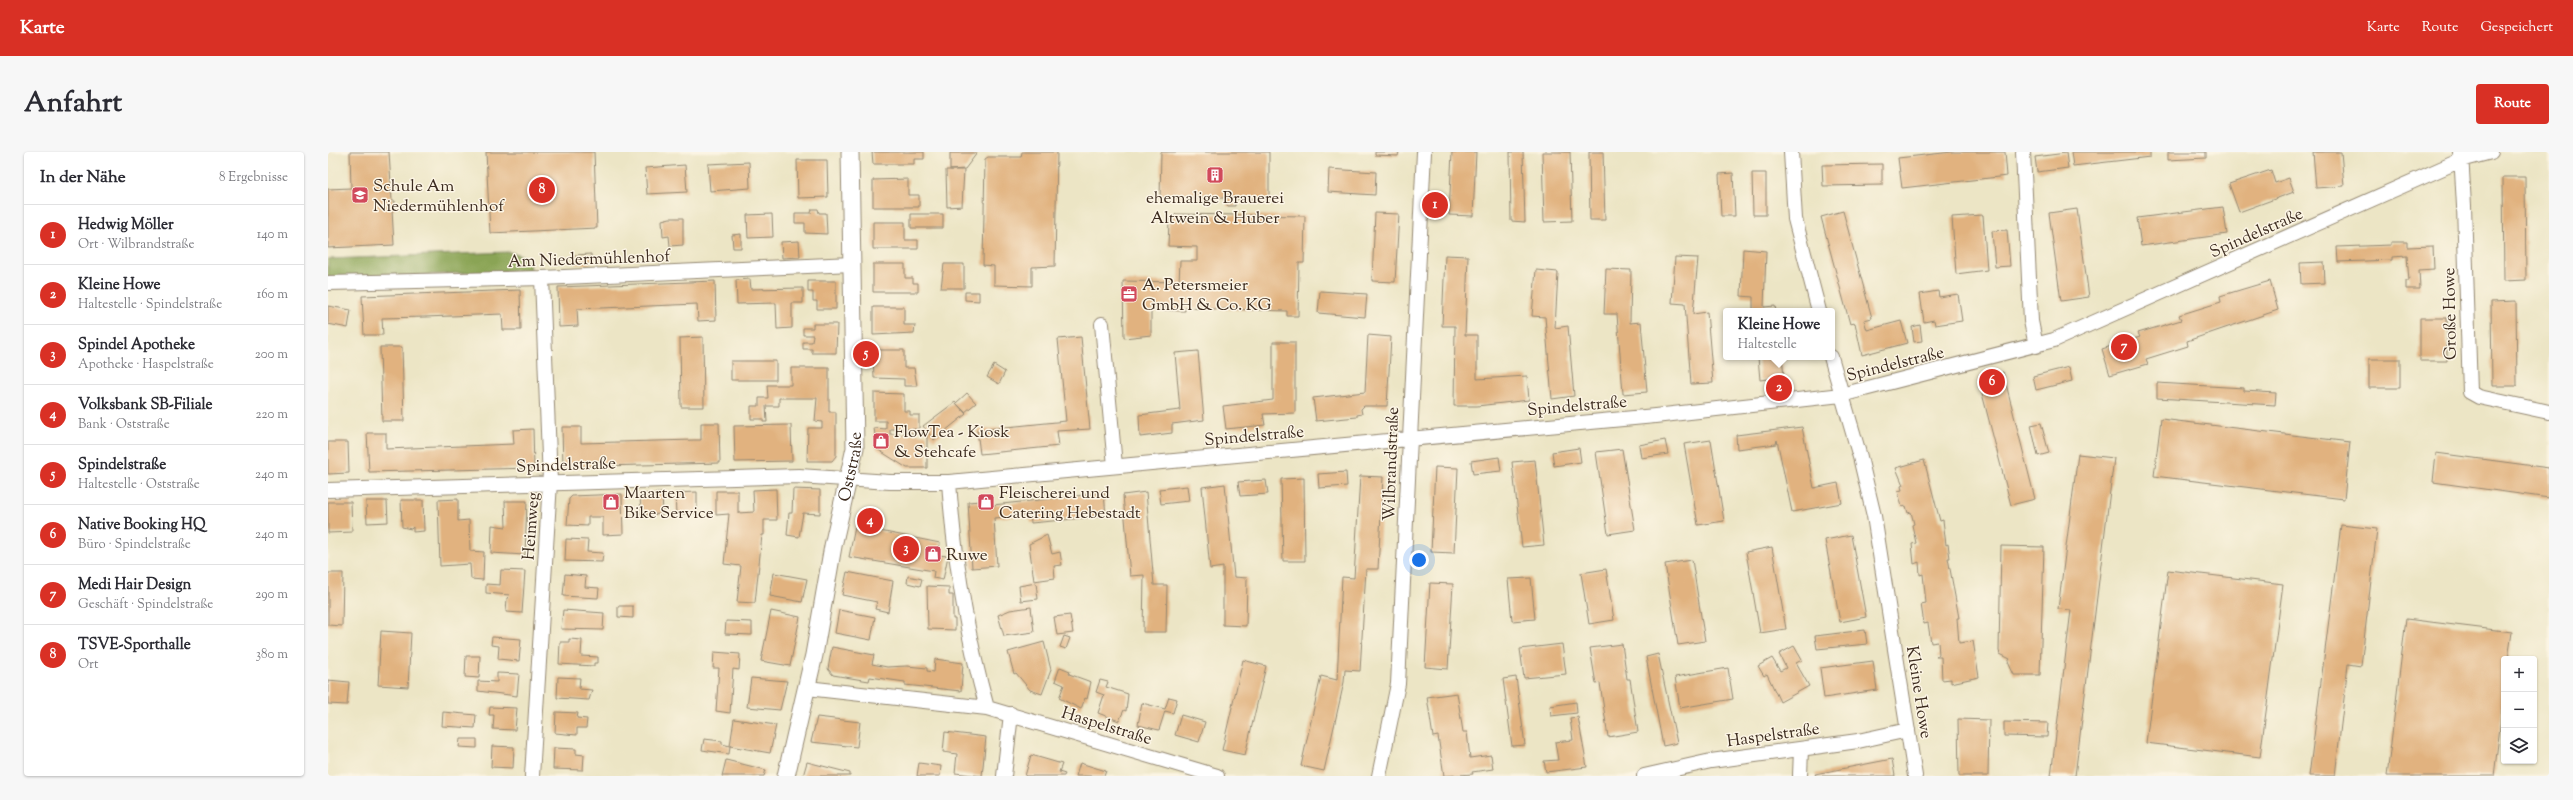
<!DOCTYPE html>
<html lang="de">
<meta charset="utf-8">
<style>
:root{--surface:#fff;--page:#f7f7f7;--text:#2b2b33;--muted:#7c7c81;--line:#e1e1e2;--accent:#d93025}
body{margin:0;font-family:"Sorts Mill Goudy",serif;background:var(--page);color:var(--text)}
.controls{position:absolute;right:12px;bottom:12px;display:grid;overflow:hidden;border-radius:4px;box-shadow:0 1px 3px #0004}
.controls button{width:36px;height:36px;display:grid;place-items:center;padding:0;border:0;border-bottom:1px solid var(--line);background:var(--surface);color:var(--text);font:20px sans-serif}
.you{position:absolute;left:1091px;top:408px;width:14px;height:14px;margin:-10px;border:3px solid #fff;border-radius:50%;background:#1a73e8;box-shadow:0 0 0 6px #1a73e833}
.badge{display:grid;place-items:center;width:26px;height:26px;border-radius:50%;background:var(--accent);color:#fff;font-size:13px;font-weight:700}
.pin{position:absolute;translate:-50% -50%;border:2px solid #fff;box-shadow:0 1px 4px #0006}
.popup{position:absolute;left:1395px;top:156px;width:112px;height:52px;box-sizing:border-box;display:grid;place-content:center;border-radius:4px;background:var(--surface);filter:drop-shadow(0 1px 3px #0005);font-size:13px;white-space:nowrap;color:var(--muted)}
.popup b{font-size:15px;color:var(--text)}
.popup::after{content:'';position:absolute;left:50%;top:100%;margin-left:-8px;border:8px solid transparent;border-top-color:var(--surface)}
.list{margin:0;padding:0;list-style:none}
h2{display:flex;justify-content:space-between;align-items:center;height:52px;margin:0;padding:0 16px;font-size:17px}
h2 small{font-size:13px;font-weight:400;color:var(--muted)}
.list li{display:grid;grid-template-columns:26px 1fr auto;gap:12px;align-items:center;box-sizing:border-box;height:60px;padding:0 16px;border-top:1px solid var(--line)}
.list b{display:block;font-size:15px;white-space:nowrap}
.list p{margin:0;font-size:13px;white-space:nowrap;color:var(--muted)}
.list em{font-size:13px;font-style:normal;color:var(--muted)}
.icon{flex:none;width:22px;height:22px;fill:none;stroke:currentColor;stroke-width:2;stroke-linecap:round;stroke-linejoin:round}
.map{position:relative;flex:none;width:2221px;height:624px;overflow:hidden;border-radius:4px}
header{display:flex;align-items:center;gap:24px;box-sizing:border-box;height:56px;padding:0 20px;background:var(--accent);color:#fff}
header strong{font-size:19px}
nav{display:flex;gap:22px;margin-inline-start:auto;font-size:14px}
.intro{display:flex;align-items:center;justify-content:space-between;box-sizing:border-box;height:96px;padding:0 24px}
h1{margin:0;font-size:28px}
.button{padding:10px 18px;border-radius:4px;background:var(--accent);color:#fff;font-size:14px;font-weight:700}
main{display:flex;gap:24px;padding:0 24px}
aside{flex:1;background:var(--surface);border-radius:4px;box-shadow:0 1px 3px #0004}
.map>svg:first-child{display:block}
.forest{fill:#8aa455;stroke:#62673a}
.building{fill:#e1b27f}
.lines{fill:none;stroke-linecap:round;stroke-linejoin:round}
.minor-casing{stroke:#948872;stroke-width:16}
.tertiary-casing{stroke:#948872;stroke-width:19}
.minor{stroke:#fff;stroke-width:14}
.tertiary{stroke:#fff;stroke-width:17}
.labels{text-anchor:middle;stroke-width:3;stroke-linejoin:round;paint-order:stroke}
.poi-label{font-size:17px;fill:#3b2a1e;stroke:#fcf5e5;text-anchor:start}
.street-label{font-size:17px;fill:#3b2a1e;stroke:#fcf5e5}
</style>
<header>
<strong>Karte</strong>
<nav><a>Karte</a><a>Route</a><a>Gespeichert</a></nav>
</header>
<div class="intro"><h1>Anfahrt</h1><a class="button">Route</a></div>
<main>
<aside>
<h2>In der Nähe<small>8 Ergebnisse</small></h2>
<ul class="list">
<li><span class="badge">1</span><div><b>Hedwig Möller</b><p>Ort · Wilbrandstraße</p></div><em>140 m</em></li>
<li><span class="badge">2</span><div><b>Kleine Howe</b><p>Haltestelle · Spindelstraße</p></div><em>160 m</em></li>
<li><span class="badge">3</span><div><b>Spindel Apotheke</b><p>Apotheke · Haspelstraße</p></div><em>200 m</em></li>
<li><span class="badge">4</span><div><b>Volksbank SB-Filiale</b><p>Bank · Oststraße</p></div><em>220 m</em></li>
<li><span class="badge">5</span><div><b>Spindelstraße</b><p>Haltestelle · Oststraße</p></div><em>240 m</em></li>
<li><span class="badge">6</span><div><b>Native Booking HQ</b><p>Büro · Spindelstraße</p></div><em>240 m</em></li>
<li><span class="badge">7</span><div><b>Medi Hair Design</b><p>Geschäft · Spindelstraße</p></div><em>290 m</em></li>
<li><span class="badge">8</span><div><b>TSVE-Sporthalle</b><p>Ort</p></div><em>380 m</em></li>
</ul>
</aside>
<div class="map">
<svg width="2221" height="624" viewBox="0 0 2221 624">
<rect width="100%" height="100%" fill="#fcf5e5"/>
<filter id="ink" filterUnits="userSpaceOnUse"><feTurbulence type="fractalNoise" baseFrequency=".025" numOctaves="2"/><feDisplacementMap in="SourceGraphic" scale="8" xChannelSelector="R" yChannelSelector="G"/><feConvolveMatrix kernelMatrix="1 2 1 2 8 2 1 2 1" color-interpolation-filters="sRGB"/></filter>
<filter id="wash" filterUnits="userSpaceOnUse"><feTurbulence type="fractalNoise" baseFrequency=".012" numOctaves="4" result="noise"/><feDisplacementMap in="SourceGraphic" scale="16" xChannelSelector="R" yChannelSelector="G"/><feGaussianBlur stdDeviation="0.9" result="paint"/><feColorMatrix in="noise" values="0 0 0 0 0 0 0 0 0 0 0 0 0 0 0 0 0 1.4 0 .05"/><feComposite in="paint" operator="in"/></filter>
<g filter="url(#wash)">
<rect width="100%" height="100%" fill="#ece5c5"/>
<path class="forest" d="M181,100L193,103L201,110L202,118L8,127L0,125V107Z"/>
<g id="blocks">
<path class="building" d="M22,0H61L64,49H67V57L64,58L66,93L0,96V37L23,36Z
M158,0H266L269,76L162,81Z
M544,0H596V7H586V12H545Z
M694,0H729L727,114L704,115V134L666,133V114L655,113L657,7L660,5H693Z
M833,0H941V47H907V54H899V46H832Z
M1047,0H1071L1070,4L1047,3Z
M1124,0H1148L1145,64L1121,63Z
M1182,0H1195L1197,70L1183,69Z
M1214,0H1242L1244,69L1216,70Z
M1261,0H1275L1277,68H1262Z
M1624,0H1677L1679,24L1574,36L1570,6Z
M1743,0H1822V5L1745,14Z
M1840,0H1878V6L1840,8Z
M1985,0H2013L2016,34L1988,36Z
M622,1H649L637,17L622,18Z
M1738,1L1740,16L1709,20L1707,5Z
M469,8H499L500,45L470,46Z
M421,10L422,36L382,39L380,12Z
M1554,12V33L1495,34L1494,13Z
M357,13L359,40L319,42L317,16Z
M1001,17L1048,20L1047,43L1000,40Z
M618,18H636L634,54L619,55Z
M1943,18L1947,31L1961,26L1966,40L1911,60L1901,32Z
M1405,21L1407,64H1393L1391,22Z
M1424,21H1438V63H1425Z
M2175,25H2197L2198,128L2176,129Z
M580,27V43H591V55H545V28Z
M1895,55L1899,82L1813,94L1809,66Z
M484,57H490L491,61H498L499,82L477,81V71H467V61H483Z
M1749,57L1761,145L1733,149L1721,61Z
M1515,59L1544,166L1536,168L1539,178L1573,169L1579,191L1534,203L1527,171L1522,172L1493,65Z
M1047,61L1071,62L1067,130L1044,129Z
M444,62L445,85L420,86L419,63Z
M583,62H615V76H583Z
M848,62L977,64L976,111H971L970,164H959V159L857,156V159L823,158V183L796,186L795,129L851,130L852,109H869V95L840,94L841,69Z
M1655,63L1659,118L1628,122L1624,65Z
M342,66H355V93L342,94L341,84L335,85L334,68Z
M545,70H577V88H590V97H545Z
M1679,78L1682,114L1667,115L1664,79Z
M413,82V96H405L404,83Z
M471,89L472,105L454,106L453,90Z
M2063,90H2079V95L2105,94L2106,117L2091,118L2092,137H2078V129H2081L2079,104L2064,105V108L2010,110L2009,95L2063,93Z
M1415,97L1438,99L1436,155L1447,154L1448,159H1425V145L1413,144Z
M263,102V112H248L247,103Z
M1117,103L1140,104L1137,183H1149V227L1199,224L1201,248L1149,254H1126L1127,174H1114Z
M1347,105L1370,106L1365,162L1379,160L1385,231L1363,232L1357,152L1344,151Z
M1996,110L1997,131L1973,132L1972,111Z
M545,112H577V126H585V131H590V140H545Z
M616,112H636V136H613Z
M1278,117L1303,118L1302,171L1313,170L1319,240L1295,242L1289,162H1276Z
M1208,118L1230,120L1227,176L1240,174L1246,244L1224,247L1217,165L1204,164Z
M422,127L423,137L475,136V151H464V176L449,177L448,151L409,152L408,128Z
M387,129L388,168L370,169L369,152L249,157L250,174L231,175L230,135Z
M480,129H508V157H489V149H485V140H480Z
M1942,129L1950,158L1859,189L1860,194L1818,207L1820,212L1782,223L1774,197L1812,185L1810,181L1853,168L1851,163L1893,150L1892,144Z
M192,138L193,178H175L174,162L97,165L54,166L55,183H36L34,144Z
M992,139L1039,142L1037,165L990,161Z
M1610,139L1611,145L1630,142L1634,169L1607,173L1606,168L1596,170L1592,142Z
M637,140H651V149L637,148Z
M2188,149L2189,234H2164L2163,150Z
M0,154L23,158L20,176L0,172Z
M545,155H576V173H587L586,181L545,183Z
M2092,166H2119V209H2092Z
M485,172H509L508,201H484V197H475V190H484L485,183H475V176H485Z
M1592,173L1594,189L1586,190L1584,175Z
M1040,183L1063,185L1059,254H1036L1033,257L1034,262L1029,263V265L988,269L985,246L1037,240Z
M375,185L376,255H353L352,186Z
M753,185L762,277L729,279L731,294L652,302L649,278L738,269L730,187Z
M945,190H967V261L935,262L937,273L898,277L895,254L945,248Z
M52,195H74L76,269H54Z
M545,198H576V216H586L589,234H576V227L546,226Z
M870,199L876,268L844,272V281L812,285L811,263L852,258L847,201Z
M1430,205H1454L1456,225L1432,228Z
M2041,207H2072V236H2041Z
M403,209H448V228H403Z
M666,213L677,220L671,232L659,225Z
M1741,215L1744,229L1708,238L1705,224Z
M463,216H501V260H508V304L504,309H479L480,276H494V270L487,269L489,246H451V254H438L439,270H435V267H423V254H431V246H440L439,233H463Z
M1675,220L1707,347L1683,353L1650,226Z
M1829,231L1916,236V239L1948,241L1947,253L1829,246Z
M546,241L576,242V259H582V263H591V277H562V282L576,283V280L599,283V316H579L549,297L546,276L558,277V269H546Z
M639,241L648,251L637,260L628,251Z
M627,250L638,262L606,288L595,274Z
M1833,267L2022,290L2016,347L1826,324Z
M373,271H391L392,311L235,315L234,275H253V291L366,288H373Z
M1713,271L1721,301L1710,304L1703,273Z
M463,273L464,309L407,310L406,274Z
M1474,275L1486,336L1510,331L1514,351L1464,360L1449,288L1448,292L1409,297L1408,283Z
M205,277L206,316L41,320L39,281H58V297L186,292L185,278Z
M1337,288L1340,302L1313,306L1311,293Z
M1383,288L1396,369L1370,373L1356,292Z
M0,290H20L21,321L0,322Z
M1251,296L1253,310L1226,314L1224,300Z
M1294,297L1307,378L1280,382L1268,300Z
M2108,301L2221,316V346L2105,330Z
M1750,302L1786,306L1747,624H1723L1743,458L1730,457Z
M1171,305L1173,319L1145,322L1143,309Z
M1207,308L1216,393L1194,395L1184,310Z
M1596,308L1612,369L1615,368L1618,393L1620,392L1622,406H1620L1631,466H1629L1631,491L1645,489L1651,525L1623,531V527L1614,528L1613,505H1608L1611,503L1610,490L1603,491L1600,471L1596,472L1593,452L1598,451L1595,422L1592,423L1591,410L1586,412L1584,392L1588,391L1584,373L1586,372L1583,360L1580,361L1578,354L1574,355L1570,339L1574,338L1573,334L1575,333L1568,316Z
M1107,315L1130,316L1126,401L1103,400Z
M1018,320L1019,334L991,336L990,322Z
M1032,324L1055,325L1050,417H1038L1032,519L1017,518L1016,530L996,619L973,614L993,524L1009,528L1014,425L1026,426Z
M976,326L977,409H955L953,327Z
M938,328L940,342L912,344L910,330Z
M897,332L906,425L919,426L918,474L895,473V415L882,417L874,335Z
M859,334L861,349L833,352L831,337Z
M448,337L449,368H436V383H434L427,451L409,450L413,414L396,412L401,362L388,363V339H410V361L426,360L425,338Z
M465,337L492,338V362L475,361L471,385L459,383L461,361H464Z
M369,340V361L348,362L347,341Z
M818,340L826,433H839L838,480H815L816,423L802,424L795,343Z
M334,341L335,362L313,363L312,342Z
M776,341L778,364L703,371L702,363L666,366L669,414L644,416L640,350L665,348V353Z
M294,342L295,382L275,383V365H260V374L239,373L241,347L244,344Z
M130,347V369L141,368L142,399L156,400L155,428L143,427L142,412L112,414L110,348Z
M73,348H95L96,379L85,380V375L83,377L74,375Z
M38,349H59L60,370L39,371Z
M177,349H199L197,403L163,401L164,373L178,375Z
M0,350H23L24,380L0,381Z
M539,364L551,366L552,379L612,391L610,403L620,404L615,428L605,426L606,419L521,405L527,375L533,376Z
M2013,373L2049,377L2033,514L2020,512L2007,624H1981Z
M719,383L724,402L732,400L734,413L726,414L727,426L706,429L701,392Z
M1523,383L1538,465L1512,470L1497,388Z
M238,387L260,388L259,400L275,401L274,410L237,409Z
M1673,394L1716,395L1712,523H1686L1680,510L1682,507L1672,502L1671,499Z
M1444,395L1458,477L1432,481L1418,400Z
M1364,408L1377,489L1350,493L1337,412Z
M1278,417L1286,468L1261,472L1253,421Z
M173,418L197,419L194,461L178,460L179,446L182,443L158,441V432L172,433Z
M1840,418L1955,432L1932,605L1818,591Z
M519,420L565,429L560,460L547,457L549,450L514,443Z
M0,421H15L14,474L0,473Z
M446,421L479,427L474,450L442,444Z
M237,422L258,424L257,435L271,436L270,446L235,444Z
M580,424L594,427L592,434L579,431Z
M1203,426L1207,467L1184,469L1180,427Z
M708,431L710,447L693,449L691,434Z
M1102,431L1125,432L1120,517L1097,515Z
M599,434L621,435V443H625V467H627V478L600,477Z
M290,454H305V466L290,465Z
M703,455L706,480L676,484L670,463L682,458Z
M235,458L276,461L275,478L233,477Z
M511,458L547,465L543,488L507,481Z
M443,459L472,465L462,514L433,509Z
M742,463L745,481L729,483L726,465Z
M2078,467L2184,480L2180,507H2176V542L2166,624H2059Z
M398,469L424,470V483L397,482Z
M1537,478L1539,492L1489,497L1487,484Z
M53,479L83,481L80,535L50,533Z
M736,484L742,486L738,497L732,495Z
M164,485L193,487L191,509L170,507L171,494L163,493Z
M241,487L254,488L253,504L270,505V511H266V514L231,512L232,490H241Z
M716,490L723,518L714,542L702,538L688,521L686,522L680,500Z
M1234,492L1238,522L1196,526L1192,497Z
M1294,492L1299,527H1302L1310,580L1280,585L1272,531L1268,532L1262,496Z
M1466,494L1474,508L1468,511L1481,534L1452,550L1439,522L1436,524L1430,514L1444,506L1452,519L1458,516L1451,502Z
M504,495L546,503L544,512L559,515L579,514L599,516V519L606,520L607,507L635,511L633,539L577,533V530L542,525L541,529L505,523L500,517Z
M386,500L412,502L411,518L405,517L402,561L388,559L391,516H385Z
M1330,502L1349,591L1335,594L1318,505Z
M138,504H152L151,526L137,525Z
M915,508L938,514L917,603L894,598Z
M1545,509L1549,538L1496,546L1492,516Z
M732,515L742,519L741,522L763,530L759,547L757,546L753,557L731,546L736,533L727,529Z
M1400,516L1405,547L1352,556L1347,525Z
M169,521L191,522L189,544L150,539V529L169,530Z
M230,525L252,526L251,537L264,538L261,548L229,546Z
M1188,525L1197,593L1184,594L1175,527Z
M423,526L459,529L452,558L419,555Z
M0,528L21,530L19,553L0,552Z
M772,528L780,530L778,535L800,542L798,559L796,558L791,569L770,561L776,543L768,540Z
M1129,541L1135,580H1139L1142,606L1163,603L1165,617L1144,620L1145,622L1116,624L1110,584L1105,585L1099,545Z
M841,545L849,547L845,561L837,559L831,578L810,573L814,551L837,557Z
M1248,550L1249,561L1223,564L1222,554Z
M162,555L189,556L187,578L165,577L166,563H161Z
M115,560L148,563L147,576L114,574Z
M228,560L250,561L249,566L259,567L258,576H249V583L227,581Z
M853,563L877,570L871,590L847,583Z
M489,565L532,570L529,595L483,590Z
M1250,565L1259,615L1218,620L1216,609L1230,608L1227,590L1245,588L1242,566Z
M406,567L448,573L442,601L402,594Z
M1630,567L1661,568L1660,624H1631Z
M1676,570L1720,571L1719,585L1676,584Z
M617,580L658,585L654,624L627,621L629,602L615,600Z
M132,587H149V596L131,595Z
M376,587L394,589V592L402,594L401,602L374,598Z
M164,594L186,595L185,616L163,615Z
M226,596L248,597V602L256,603L255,618L225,617Z
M703,603L734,612L731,620L737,622L736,624H697Z
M1564,607L1567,624H1488L1487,622Z
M398,608L438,618L436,624H394Z
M479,610L522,621V624H475Z
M591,611L613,614L612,624H589Z
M752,611L778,619L776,624H748Z"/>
</g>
</g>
<g filter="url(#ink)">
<use href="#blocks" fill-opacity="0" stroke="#948872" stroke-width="1"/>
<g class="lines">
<g class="minor-casing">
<path id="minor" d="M1463,0L1467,67L1491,159
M1695,0L1703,169L1708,194
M2133,1L2136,54L2142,240L2151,245L2221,260
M0,131L214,126L524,112
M774,172L787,314
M1503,205L1532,305L1546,364L1587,624
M621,330C626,404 639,484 659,556
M0,338L471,324L562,330H621L1327,264L1513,243L1726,188L2133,8L2163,0
M479,536L659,556L889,624
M204,624L222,330L214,126
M676,624L683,562
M1051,624L1070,532L1096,0
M1316,624L1383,609L1530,589L1580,578
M1472,624L1473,597"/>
</g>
<g class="tertiary-casing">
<g id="tertiary">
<path id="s1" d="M458,624L486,503L505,394L527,296L522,0"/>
</g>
</g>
<use href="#minor" class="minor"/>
<use href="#tertiary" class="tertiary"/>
</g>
</g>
<defs>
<g id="building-square" transform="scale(0.9)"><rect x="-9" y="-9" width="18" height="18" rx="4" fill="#d1495b" stroke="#fcf5e5"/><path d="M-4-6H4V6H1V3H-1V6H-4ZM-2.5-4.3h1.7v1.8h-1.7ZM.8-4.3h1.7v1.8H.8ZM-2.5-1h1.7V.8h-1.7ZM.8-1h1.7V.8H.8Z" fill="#fff"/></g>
<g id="school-square" transform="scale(0.9)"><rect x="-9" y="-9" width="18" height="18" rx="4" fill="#d1495b" stroke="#fcf5e5"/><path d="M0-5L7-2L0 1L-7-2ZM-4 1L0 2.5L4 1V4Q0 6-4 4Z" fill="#fff"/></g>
<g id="office-square" transform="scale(0.9)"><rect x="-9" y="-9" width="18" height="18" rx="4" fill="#d1495b" stroke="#fcf5e5"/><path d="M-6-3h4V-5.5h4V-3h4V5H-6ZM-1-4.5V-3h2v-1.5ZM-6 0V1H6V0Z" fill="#fff"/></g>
<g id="shop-square" transform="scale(0.9)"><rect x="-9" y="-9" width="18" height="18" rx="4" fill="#d1495b" stroke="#fcf5e5"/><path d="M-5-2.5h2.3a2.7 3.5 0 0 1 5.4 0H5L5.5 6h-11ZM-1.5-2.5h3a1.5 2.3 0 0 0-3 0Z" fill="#fff"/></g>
</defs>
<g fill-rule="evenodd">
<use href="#building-square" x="887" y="23"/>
<use href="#school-square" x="32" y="43"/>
<use href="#office-square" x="801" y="142"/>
<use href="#shop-square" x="553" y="289"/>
<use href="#shop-square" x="283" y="350"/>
<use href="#shop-square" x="658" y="350"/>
<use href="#shop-square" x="605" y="402"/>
</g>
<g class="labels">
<g class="poi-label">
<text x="45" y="39">Schule Am<tspan x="45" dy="20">Niedermühlenhof</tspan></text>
<text x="887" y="51" text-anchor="middle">ehemalige Brauerei<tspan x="887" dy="20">Altwein &amp; Huber</tspan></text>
<text x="814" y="138">A. Petersmeier<tspan x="814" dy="20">GmbH &amp; Co. KG</tspan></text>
<text x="566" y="285">FlowTea - Kiosk<tspan x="566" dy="20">&amp; Stehcafe</tspan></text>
<text x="296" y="346">Maarten<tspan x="296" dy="20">Bike Service</tspan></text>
<text x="671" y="346">Fleischerei und<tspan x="671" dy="20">Catering Hebestadt</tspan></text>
<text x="618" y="408">Ruwe</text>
</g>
<g class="street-label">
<text transform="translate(1928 80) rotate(-24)" y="6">Spindelstraße</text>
<text transform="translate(261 106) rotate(-2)" y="6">Am Niedermühlenhof</text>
<text transform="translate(2121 162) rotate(-91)" y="6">Große Howe</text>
<text transform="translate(1567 211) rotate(-14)" y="6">Spindelstraße</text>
<text transform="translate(1249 253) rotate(-5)" y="6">Spindelstraße</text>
<text transform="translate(926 283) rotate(-5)" y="6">Spindelstraße</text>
<text transform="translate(238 312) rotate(-2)" y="6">Spindelstraße</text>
<text transform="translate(1062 312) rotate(-88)" y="6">Wilbrandstraße</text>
<text dy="6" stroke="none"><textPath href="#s1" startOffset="316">Oststraße</textPath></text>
<text transform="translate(202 374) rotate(-86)" y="6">Heimweg</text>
<text transform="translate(1592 540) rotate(81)" y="6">Kleine Howe</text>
<text transform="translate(779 573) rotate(17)" y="6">Haspelstraße</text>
<text transform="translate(1445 582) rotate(-8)" y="6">Haspelstraße</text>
</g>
</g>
</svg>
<div class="controls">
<button>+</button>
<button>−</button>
<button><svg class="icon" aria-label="layers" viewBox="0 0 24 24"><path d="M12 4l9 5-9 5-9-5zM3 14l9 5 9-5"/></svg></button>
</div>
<div class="you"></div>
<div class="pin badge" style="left:1107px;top:53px">1</div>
<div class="pin badge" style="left:1451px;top:236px">2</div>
<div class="popup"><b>Kleine Howe</b>Haltestelle</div>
<div class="pin badge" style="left:578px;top:397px">3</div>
<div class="pin badge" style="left:542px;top:369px">4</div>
<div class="pin badge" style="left:538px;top:202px">5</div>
<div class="pin badge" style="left:1664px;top:230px">6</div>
<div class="pin badge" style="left:1796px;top:195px">7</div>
<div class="pin badge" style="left:214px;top:38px">8</div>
</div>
</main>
